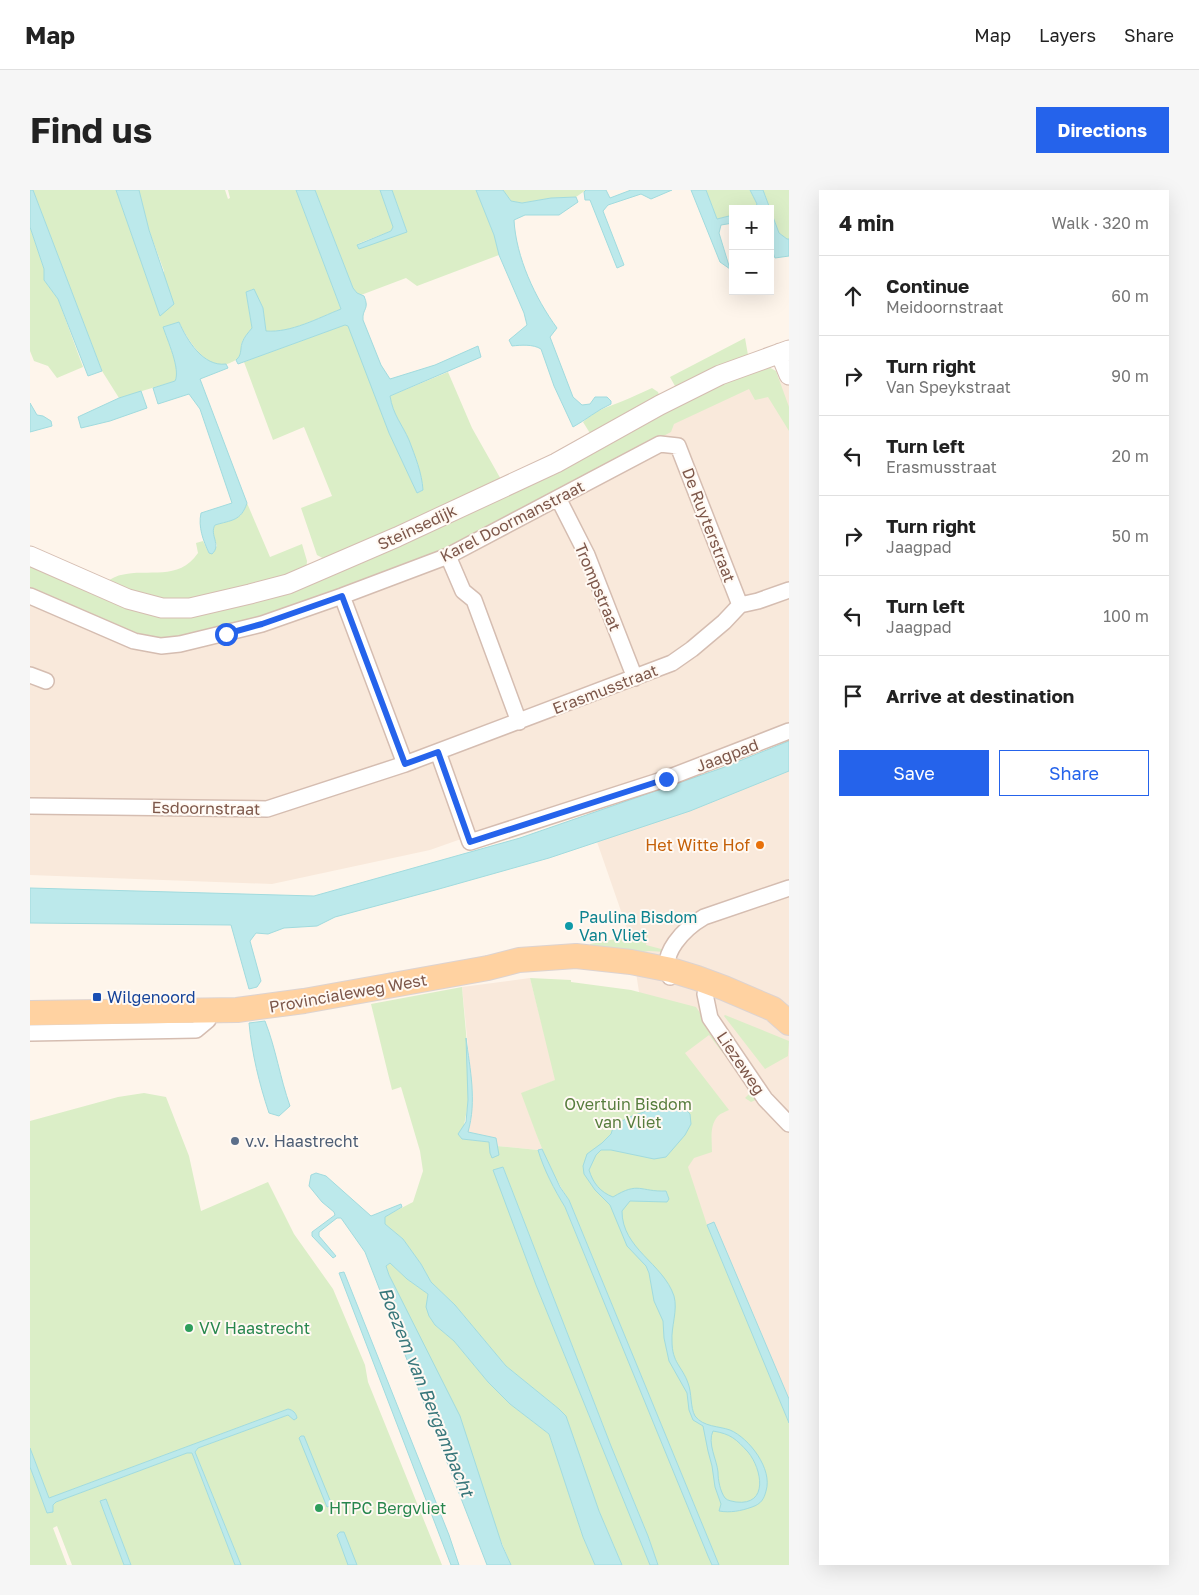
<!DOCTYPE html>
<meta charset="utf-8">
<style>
:root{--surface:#fff;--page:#f6f6f6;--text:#222;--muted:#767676;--line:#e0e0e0;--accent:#2563eb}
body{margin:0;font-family:"Golos Text",sans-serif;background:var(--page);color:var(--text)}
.controls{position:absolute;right:15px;top:15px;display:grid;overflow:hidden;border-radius:0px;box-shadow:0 5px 20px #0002}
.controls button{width:45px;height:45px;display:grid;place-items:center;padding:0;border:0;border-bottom:1px solid var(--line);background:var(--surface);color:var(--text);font:25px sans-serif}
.stop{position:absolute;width:15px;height:15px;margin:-11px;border:4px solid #2563eb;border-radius:50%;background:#fff}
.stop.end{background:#2563eb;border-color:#fff;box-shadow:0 1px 5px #0008}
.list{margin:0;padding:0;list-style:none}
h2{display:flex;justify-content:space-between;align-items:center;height:65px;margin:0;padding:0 20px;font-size:21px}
h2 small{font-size:16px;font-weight:400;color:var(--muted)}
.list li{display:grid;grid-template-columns:32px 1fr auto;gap:15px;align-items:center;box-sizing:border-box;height:80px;padding:0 20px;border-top:1px solid var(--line)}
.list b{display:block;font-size:19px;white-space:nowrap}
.list p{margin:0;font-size:16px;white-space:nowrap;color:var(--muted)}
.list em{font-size:16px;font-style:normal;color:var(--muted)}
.actions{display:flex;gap:10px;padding:15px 20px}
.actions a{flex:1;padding:11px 0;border:1px solid var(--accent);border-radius:0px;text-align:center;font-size:18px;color:var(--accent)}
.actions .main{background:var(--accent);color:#fff}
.icon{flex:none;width:28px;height:28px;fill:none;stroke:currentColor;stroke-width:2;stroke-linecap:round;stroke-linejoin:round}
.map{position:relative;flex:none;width:759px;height:1375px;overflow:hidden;border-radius:0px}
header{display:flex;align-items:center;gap:30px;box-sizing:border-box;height:70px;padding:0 25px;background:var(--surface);border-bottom:1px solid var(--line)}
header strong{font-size:24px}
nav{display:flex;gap:28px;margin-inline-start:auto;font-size:18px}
.intro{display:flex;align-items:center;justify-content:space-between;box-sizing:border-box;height:120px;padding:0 30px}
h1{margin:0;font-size:35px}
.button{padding:12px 22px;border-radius:0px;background:var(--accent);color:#fff;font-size:18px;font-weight:700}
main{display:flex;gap:30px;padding:0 30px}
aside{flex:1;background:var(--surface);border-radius:0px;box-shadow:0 5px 20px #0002}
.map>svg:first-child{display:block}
.residential{fill:#f9e9db}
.green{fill:#dbeec7}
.water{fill:#bce9eb;stroke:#a1dbde;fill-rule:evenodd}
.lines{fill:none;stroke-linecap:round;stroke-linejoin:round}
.minor-casing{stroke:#d5bdb1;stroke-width:18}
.tertiary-casing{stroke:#d5bdb1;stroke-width:21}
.primary-casing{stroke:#ddd3d0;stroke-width:26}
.minor{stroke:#fff;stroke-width:15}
.tertiary{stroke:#fff;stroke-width:19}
.primary{stroke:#ffd2a1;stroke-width:24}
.route{stroke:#2563eb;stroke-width:6}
.food-dot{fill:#e8710a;stroke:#fff9f3;stroke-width:2}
.culture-dot{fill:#0f9aa8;stroke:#fff9f3;stroke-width:2}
.transit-dot{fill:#1a4fb4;stroke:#fff9f3;stroke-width:2}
.service-dot{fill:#5c6f8a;stroke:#fff9f3;stroke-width:2}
.leisure-dot{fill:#2e9e5b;stroke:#fff9f3;stroke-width:2}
.labels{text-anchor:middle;stroke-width:4;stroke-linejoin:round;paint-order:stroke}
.street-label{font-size:16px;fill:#7d574a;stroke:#fff9f3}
.food-label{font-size:16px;fill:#c56008;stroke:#fff9f3;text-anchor:end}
.culture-label{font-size:16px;fill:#0d838f;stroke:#fff9f3;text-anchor:start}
.transit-label{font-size:16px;fill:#164399;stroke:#fff9f3;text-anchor:start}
.park-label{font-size:16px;fill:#577d3d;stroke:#fff9f3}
.service-label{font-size:16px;fill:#4e5e75;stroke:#fff9f3;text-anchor:start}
.leisure-label{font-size:16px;fill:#27864d;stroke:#fff9f3;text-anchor:start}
.water-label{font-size:18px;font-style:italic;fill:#38777b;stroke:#fff9f3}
</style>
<header>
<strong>Map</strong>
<nav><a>Map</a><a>Layers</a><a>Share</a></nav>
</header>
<div class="intro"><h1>Find us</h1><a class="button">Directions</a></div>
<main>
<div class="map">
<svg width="759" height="1375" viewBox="0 0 759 1375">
<rect width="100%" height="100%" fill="#fef5eb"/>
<path class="residential" d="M759,188V1291L639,997L601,750L557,623L448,643L400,660L242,694L0,685V390L137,445L702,198Z
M500,788L526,890L492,903L512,959L508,960L467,956L465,948L438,942L441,932L443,906L432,797Z"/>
<path class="green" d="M3,0H86L130,126L134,81L119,40L109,0H195L198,9L200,8L198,0H266L311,119C287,128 261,143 236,141L233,118L223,99L216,102L222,138C218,143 213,148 211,155C211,158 211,163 210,166C208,170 203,171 200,173C177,183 157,148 149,132L134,137C137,150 151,179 145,191L89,208L72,181Z
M285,0H350L364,37L361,41L327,54L377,42L362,0H446L464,45L469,65L387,96L376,88L331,105L327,103L323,98Z
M473,0H556L546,7L521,8L492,13L481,11Z
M676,0H720L727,14L724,19H703V25L687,29Z
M733,0H759V49H757L749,43Z
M0,37L14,79V90L28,109L53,177L27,188L18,176L4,171L0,161Z
M315,135L318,136L323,147L359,243L387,303L393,300C392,283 385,266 379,250C372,233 363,226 360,206L418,182L442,238L473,293L300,372L287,365L271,318L302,306L274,237L243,250L214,172Z
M715,148L718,165L714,169L650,198L645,196L640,187Z
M735,175L746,181L759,217V241L738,207L725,210L719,199L644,234L641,242L418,359L228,432L138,450L120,447L105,443L0,397V370L97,413L220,408L631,219Z
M622,198L628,202L631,210L563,248L553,232C568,218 582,216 600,208C607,205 615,201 622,198Z
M217,313L240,367L272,354L277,371L276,381L146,414L73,394C78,391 85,386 91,385C119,378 148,392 168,363L166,353L173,351L179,363L187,356C185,349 180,342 185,335C202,330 211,331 217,313Z
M646,739H648L636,762L619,761L606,763L560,758V754L616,743L618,744L616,755L635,760L638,749Z
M500,788L541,790V792L601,800L666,817L728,909L721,912L715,908L722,901L679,845L655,863L699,920C695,922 691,923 688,926C679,936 682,950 682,962L664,968L658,977L677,1035L759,1233V1375H689L539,1010C517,978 505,940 491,903L525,890Z
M432,797C435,835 440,873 438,911C437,924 433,936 432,949L459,952L460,963L468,965L467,956L508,960L524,998L535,1017L682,1375H628L618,1346L581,1256L473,977L464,980L506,1095L620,1375H592L569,1321L536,1226L529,1219L476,1176L425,1115L401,1092L391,1074L373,1049L355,1034L354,1027L383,1012L393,981L390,961L371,897L362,900L341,814Z
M695,825L759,851L758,866L735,879L694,826Z
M114,903L136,907L159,966L171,1021L238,992L264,1044L303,1099L335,1175L338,1192L412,1375H211L165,1262L168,1258L258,1225L264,1230L258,1219L19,1308L0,1258V931L88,907Z
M360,1073L377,1089L398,1104L397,1113L405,1135L424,1151L458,1192L480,1214L519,1244L553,1347L565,1375H481L359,1085L356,1076Z
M157,1263H162L205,1375H101L76,1309L70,1311L94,1375H42L27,1336L23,1338L37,1375H0V1277L17,1323L26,1312Z"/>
<path class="water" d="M0,0H3L72,181L58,186L28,109L14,90V79L0,37Z
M86,0H109L119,40L144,114L130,126Z
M266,0H285L323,98L327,103L334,106C340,120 332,118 333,130L351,175L360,189L405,175L448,156L451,167L360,206C363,225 372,234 379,250C385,266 392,283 393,300L387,303L359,243L318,136L315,135L208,174L206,170C212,165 210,160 212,153C214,147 218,143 222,138L216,102L224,99L233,118L236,141C261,143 288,128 311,119Z
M350,0H362L377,42L329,59L327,55L361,41L363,37Z
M446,0H473L481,11L492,13L521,8L546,7L548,12L529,25H495L484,30C486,67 505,108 527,138L520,147L543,207L552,215L560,214L565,207H577L581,211V214C567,220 556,230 543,237L524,196L511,159C503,154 491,155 482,156L479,150L497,135L494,123L469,65L464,45Z
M556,0H576L580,8L601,0H642L621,9L611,4L578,15L573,21L594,75L587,78L560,10H555L554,2Z
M661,0H676L687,29L703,25V33L691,35L689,43L700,79L690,72Z
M720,0H733L749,43L757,49H759V66L745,68L740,54V19H724L727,14Z
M149,132C157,150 173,177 196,174L198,178L170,189L217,313C211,331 202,330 185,335C179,345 192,355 182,364L179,363C173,350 168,337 171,323L202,313L170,219L159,204L128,214L123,198L145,191C151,180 137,149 133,137Z
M111,201L117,218L80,231L51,238L48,227L50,226L89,208Z
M0,213L7,225L13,226L21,231L22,236L0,242Z
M759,551V581L660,621L519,668L409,699L305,727L287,736L254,738L238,744L226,743L220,751L231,791L227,797L219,799L201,735L0,733V698L284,706L490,648L692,578Z
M235,831C246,859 250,888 260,916L249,926L239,923C229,893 222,864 219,833Z
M436,848C440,879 447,911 438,942L466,948L469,965L462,968L460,963L459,952L432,949L428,944L436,932L438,910Z
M647,911L660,924L661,934L655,945L636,967L624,969L581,960H571L566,965L559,980C563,993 570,1002 583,1007C609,991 610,1002 636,1001L639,1009L637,1012L600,1011L592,1021C592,1059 633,1073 644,1106C648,1120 641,1137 642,1151C642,1173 652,1176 658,1193C662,1203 660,1217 665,1226C673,1237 689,1236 700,1240C719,1248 743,1279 736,1301C734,1309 731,1314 722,1317C711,1321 700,1323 689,1321L691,1314L685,1297L682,1276L678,1261L673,1236L663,1230L659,1220L657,1203L639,1171L634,1148L633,1131L624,1111L619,1083L616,1076L597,1056L580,1015L565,1000L554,984L553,976L557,964L572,953L581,944L584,935L602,926ZM683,1241C701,1244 706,1249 718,1262C732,1279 739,1316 706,1312C702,1311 698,1311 695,1308C690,1301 688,1290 688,1282C687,1270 677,1253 683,1241Z
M512,959L530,997L539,1010L689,1375H682L678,1366L535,1017C524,999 514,980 508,960Z
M473,977L581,1256L618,1346L628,1375H620L506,1095L463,980Z
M286,983L296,986L341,1026L371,1014L372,1017L355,1027V1034L373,1049L391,1074L401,1092L425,1115L476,1176L529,1219L536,1226L569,1321L592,1375H565L553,1347L519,1244L480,1214L458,1192L424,1151L405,1135L399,1126L396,1117L398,1104L377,1089L360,1073L356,1076L359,1085L430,1226L472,1355L481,1375H457L335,1062L311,1028H307L289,1042V1046L306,1066L303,1068L282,1046V1042L305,1025L304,1022L292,1012L279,996L281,985Z
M684,1032L759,1209V1233L677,1035Z
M314,1082L419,1345L429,1375H421L309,1083Z
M258,1219C263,1220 266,1223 267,1228L264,1230L258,1225L168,1258L165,1262L211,1375H205L162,1263H157L26,1312L23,1315V1322L17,1323L0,1277V1258L19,1308Z
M271,1246H274L302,1315L297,1317L269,1248Z
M76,1309L101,1375H94L70,1311Z
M310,1342H314L327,1375H318L307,1345Z"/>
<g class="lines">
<g class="minor-casing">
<path id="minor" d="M528,308L557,365L605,488
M418,366L433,401L444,410L489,532
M0,406L104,451L131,456L150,454L232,434L312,406L418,366L630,254L648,256L710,415
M312,406L375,574
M0,485L16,491
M408,562L440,652L635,589L759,541
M0,616L237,619L375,574L642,473L662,459L694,432L710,415L728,411L759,400
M640,787C628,764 655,738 674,727L759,698
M675,804L680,828L735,909L759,934
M0,843L166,840L178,830V822"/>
</g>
<g class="tertiary-casing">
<path id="tertiary" d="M750,163L759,185
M0,366L98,409L132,418H160L220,404L258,394L367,347L526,273L630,215L690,185L759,160"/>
</g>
<g class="primary-casing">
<path id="primary" d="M0,823L207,820L274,811L458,778L489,770L546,766L601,772L641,780L667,788L694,798L743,819L759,833"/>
</g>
<use href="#minor" class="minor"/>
<use href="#tertiary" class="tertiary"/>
<use href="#primary" class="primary"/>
</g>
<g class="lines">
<path class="route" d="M196,444L232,434L312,406L375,574L408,562L440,652L636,589"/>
</g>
<circle class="food-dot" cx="730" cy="655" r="5"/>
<circle class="culture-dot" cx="539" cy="736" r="5"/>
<rect class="transit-dot" x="62" y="802" width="10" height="10" rx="2.5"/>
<circle class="service-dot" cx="205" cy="951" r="5"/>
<g class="leisure-dot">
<circle cx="159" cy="1138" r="5"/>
<circle cx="289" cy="1318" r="5"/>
</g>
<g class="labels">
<g class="street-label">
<text transform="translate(482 331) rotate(-27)" y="6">Karel Doormanstraat</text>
<text transform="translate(679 335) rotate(69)" y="6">De Ruyterstraat</text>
<text transform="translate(387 337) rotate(-25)" y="6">Steinsedijk</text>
<text transform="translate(568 397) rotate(67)" y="6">Trompstraat</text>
<text transform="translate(575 499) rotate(-21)" y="6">Erasmusstraat</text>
<text transform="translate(697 565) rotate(-21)" y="6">Jaagpad</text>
<text transform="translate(176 618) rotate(1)" y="6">Esdoornstraat</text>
<text transform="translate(318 803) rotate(-10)" y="6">Provincialeweg West</text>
<text transform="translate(711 873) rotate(56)" y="6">Liezeweg</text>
</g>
<g class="food-label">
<text x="720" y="661">Het Witte Hof</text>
</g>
<g class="culture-label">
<text x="549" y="733">Paulina Bisdom<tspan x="549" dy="18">Van Vliet</tspan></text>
</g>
<g class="transit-label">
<text x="77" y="813">Wilgenoord</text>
</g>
<g class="park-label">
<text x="598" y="920">Overtuin Bisdom<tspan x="598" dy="18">van Vliet</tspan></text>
</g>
<g class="service-label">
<text x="215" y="957">v.v. Haastrecht</text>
</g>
<g class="leisure-label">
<text x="169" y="1144">VV Haastrecht</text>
<text x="299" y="1324">HTPC Bergvliet</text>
</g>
<g class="water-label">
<text transform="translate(396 1202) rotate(68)" y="6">Boezem van Bergambacht</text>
</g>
</g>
</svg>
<div class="controls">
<button>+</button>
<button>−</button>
</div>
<div class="stop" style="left:196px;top:444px"></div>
<div class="stop end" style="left:636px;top:589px"></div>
</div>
<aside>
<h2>4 min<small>Walk · 320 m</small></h2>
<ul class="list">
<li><svg class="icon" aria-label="ahead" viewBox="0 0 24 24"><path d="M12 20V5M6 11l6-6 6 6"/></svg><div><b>Continue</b><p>Meidoornstraat</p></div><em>60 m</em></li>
<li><svg class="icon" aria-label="right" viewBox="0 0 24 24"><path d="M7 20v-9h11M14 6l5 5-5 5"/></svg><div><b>Turn right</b><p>Van Speykstraat</p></div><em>90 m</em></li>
<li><svg class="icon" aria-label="left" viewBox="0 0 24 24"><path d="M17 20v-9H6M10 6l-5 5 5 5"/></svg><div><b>Turn left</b><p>Erasmusstraat</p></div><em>20 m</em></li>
<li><svg class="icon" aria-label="right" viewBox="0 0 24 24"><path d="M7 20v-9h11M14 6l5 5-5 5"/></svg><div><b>Turn right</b><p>Jaagpad</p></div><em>50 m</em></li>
<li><svg class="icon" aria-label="left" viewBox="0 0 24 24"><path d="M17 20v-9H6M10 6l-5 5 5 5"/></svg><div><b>Turn left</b><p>Jaagpad</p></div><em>100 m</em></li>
<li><svg class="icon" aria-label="arrive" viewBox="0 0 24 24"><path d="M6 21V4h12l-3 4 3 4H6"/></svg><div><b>Arrive at destination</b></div></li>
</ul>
<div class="actions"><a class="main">Save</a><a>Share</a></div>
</aside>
</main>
